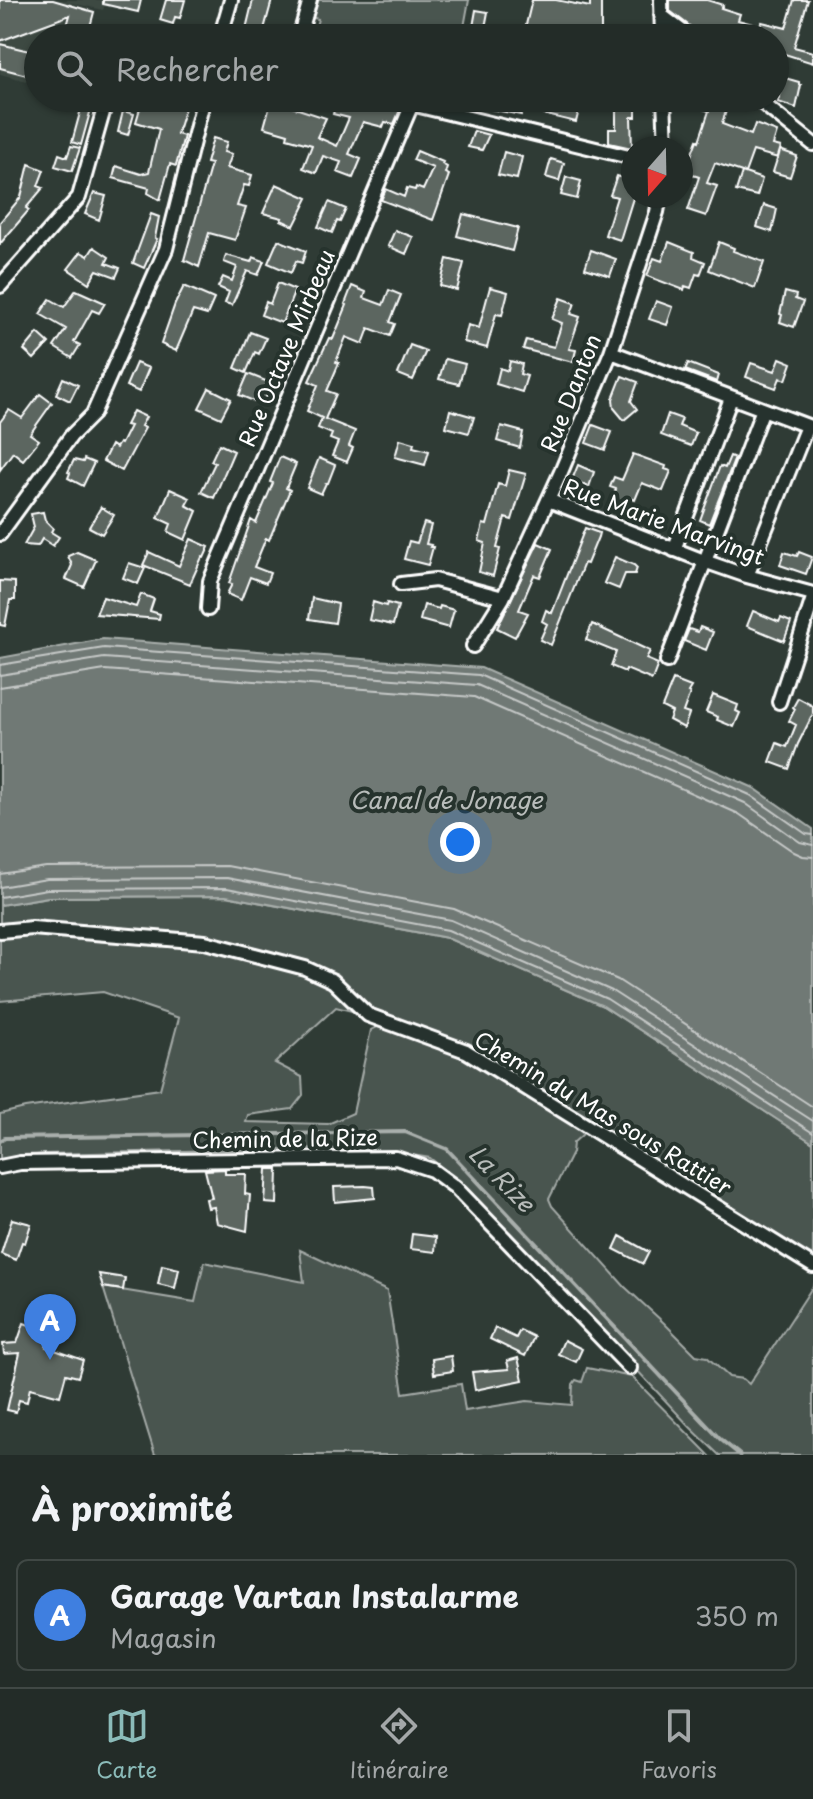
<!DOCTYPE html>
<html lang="fr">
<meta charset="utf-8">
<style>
:root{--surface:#232c28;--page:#2f3834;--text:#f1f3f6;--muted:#a3a7a8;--line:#404845;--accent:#8bbbb9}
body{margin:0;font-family:"Playpen Sans",sans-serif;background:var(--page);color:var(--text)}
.compass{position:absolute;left:621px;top:136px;width:72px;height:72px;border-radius:50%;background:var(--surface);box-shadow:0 2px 6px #0004;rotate:200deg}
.you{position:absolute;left:460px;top:842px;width:28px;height:28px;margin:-20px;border:6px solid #fff;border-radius:50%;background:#1a73e8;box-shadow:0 0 0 12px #1a73e833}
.badge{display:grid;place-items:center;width:52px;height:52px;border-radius:50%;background:var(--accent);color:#fff;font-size:26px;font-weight:700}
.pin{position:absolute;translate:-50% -66px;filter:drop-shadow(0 2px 4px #0008)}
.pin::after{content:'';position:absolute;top:42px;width:28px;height:24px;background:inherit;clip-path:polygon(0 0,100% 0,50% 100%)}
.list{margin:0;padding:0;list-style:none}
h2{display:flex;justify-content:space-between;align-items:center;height:104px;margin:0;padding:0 32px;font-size:34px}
h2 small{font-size:26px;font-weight:400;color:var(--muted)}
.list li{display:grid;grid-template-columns:52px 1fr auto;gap:24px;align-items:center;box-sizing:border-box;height:112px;margin:0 16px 16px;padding:0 16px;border:2px solid var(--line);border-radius:12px}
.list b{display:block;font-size:30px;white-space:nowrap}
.list p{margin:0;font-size:26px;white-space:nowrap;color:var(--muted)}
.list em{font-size:26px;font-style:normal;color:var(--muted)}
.icon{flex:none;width:44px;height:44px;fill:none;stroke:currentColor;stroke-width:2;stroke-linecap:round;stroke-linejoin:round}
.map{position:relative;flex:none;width:813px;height:1455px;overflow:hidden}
.search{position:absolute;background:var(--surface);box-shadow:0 2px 6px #0004;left:24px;right:24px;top:24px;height:88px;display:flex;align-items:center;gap:20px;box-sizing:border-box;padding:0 28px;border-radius:44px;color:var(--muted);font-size:30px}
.sheet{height:232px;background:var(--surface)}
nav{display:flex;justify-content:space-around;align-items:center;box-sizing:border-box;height:112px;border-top:2px solid var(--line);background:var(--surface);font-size:22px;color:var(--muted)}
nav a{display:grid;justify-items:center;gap:4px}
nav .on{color:var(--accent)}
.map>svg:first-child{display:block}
.built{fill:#3c4842}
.green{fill:#4a544f;stroke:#a4aaa7;stroke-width:2}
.water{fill:#707975;stroke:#a9afac;stroke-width:2}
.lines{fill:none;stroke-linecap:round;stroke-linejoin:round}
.shore{stroke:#c6c9c8;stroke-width:2}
.stream{stroke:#a9afac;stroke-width:4}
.building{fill:#5b6661;stroke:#fff;stroke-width:2}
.street-casing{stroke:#fff;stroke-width:18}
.street{stroke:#26332d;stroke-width:12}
.labels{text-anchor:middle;stroke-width:8;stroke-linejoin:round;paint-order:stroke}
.street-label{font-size:22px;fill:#fff;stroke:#26332d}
.water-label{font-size:24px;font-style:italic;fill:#b8bcba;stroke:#26332d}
</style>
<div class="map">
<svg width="813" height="1455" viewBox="0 0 813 1455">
<rect width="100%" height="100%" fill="#2f3b35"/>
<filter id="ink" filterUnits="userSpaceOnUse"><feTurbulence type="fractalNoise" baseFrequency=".0125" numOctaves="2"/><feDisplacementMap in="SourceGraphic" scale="16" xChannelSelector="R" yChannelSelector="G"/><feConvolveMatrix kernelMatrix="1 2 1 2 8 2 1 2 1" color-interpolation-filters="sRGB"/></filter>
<g filter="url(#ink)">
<path class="built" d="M0,0H107L103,10L71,3L62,38H38V84L0,74Z"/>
<path class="green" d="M316,0H469L462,38H305L308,24L316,26L318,19L310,17Z
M226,896L447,938L603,1006L813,1143V1266L466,1051L368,1015L336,1007L275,1063L302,1077L303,1095L292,1109L248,1115L246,1122L328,1124L353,1113L371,1030L379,1026L408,1034L469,1058L584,1129L582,1135L573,1143L572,1153L549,1199L552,1206L625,1287L664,1323L696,1355L707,1357L729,1377L743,1379L749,1384L813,1286V1455H719L690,1427L467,1188L430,1158L388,1151L329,1148L45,1154L0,1159V1114L25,1108L160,1089L179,1018L103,992L0,1001V905L48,897Z
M300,1250L387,1291L403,1393L461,1384L465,1411L527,1401L572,1405L573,1384L576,1380L582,1382L587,1368L632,1377L709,1455H155L103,1287L195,1302L204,1262L304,1282Z"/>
<path class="water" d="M103,639L481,668L754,788L813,829V1143L603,1006L447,938L226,896L48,897L0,905V658Z"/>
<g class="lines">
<path class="shore" d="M0,665L104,648L479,675L750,795L806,834L813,835
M0,675L104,658L477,685L745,803L800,842L813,845
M0,687L105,670L474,697L739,814L794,852L803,856L813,857
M0,874L46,867L227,866L454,909L618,980L813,1107
M0,887L47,879L227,878L451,920L612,991L813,1121
M0,897L47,889L227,888L448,930L607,999L813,1133"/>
<path class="stream" d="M0,1141L5,1138L405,1132L447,1149L720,1439L740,1455"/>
</g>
<path class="building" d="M0,0H53L94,12L87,38L65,33L70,15L0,41Z
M103,0H141L138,12L103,4Z
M166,0H185L180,18L175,17L173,24L160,20Z
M253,0H272L263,33L246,29Z
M532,0H556L590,7V2H601V38H542L543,33L525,29Z
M670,0H707L723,5L721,8L740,14L738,20L760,26L762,22L786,28L794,0H808L794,47L813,52V63L775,51V38H765L735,30L733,38L726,36L728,38L700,37L696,31L670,11Z
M476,10L488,12L483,38H471Z
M0,44L38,53V78L0,68Z
M785,78L799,82V85H801L796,108L778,102Z
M84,98H94L81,145L72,142Z
M143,98H188L177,134L184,136L176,166L170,164L160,200L148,193L149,188L113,178L116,166L141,174L149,172L159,129L136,122Z
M272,98H288L286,105L326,118L317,137L337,146L349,118L333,114L337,98H359L400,110L394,124L385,122L383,127L363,122L349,154L361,159L353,178L337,172L341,162L323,156L316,173L303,168L312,145L287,138L288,134L264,127Z
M461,98H504L523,102L521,115L460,103Z
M533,98H582L576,122L530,111Z
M616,98H636V117H631L632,148L609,143V129H616Z
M676,98H721L720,102L728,104L722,124L751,135L755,124L777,132L773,145L781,147L778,158L753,151L745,173L715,163L707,183L717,186L706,216L688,210L699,177L687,173L691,164H688L697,140L699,141L709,111L676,100Z
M123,111L134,114L128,135L118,132Z
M474,131L489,135L482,150L468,147Z
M213,138L227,142L224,152L232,154L227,168L252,175L249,186L244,185L237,206L246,208L235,240L209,233L199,267L184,260L211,164L206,163Z
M71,146L80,148L72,171L55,166L59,154L67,157Z
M780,150L797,156L790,177L773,172Z
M417,151L443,162L442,164L447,167L445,173L449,175L433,220L381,200L386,189L404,197L407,188L415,190L416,187L423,190L433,168L413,160Z
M504,152L522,157L517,179L498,175Z
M551,159L564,163L559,181L546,177Z
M29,164L44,170L38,186L43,188L26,208L29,210L0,244V222L21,197Z
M742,172L762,179L757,196L736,191Z
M617,176L633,181V198L620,240L605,235L617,197L610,195Z
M566,177L581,181L577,199L561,195Z
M276,184L308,198L294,226L281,220L282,218L263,213Z
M94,193L106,196L99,220L85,214Z
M329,202L346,209L340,222L337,221L332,233L318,227Z
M764,205L777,209L772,232L757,227Z
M151,214L159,217L155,238L157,239L144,268L133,263Z
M463,214L518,228L512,251L457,236Z
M395,230L413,237L406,254L388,246Z
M278,240L306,251L302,263L296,261L291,273L268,263Z
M669,242L694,252L693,257L705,262L700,275L696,274L691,288L685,286L684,290L647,276L654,258L662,261Z
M719,242L734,248L733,251L764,262L755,288L709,270Z
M94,247L109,257L106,263L120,268L116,277L97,270L89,283L68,269L81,252L88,256Z
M591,250L616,259L610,276L585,268Z
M226,255L251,262L253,257L264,261L258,275L247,271L232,305L225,303L229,292L218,287L223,277L232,281L237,267L224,262Z
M447,259L464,263L457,290L440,286Z
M278,283L295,290L282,323L261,315L266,302L270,304Z
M184,286L214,299L207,315L193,311L176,351L161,344L175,304Z
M352,286L366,292L364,298L383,305L389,290L401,295L390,322L395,324L390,336L369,328L363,344L346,337L336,362L339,363L327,391L336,394L325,419L355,431L349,446L353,448L347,462L332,456L338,442L330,439L332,434L318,428L322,418L307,411L318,385L309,381L329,338L333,339L347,305L345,304Z
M490,287L508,292L502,315L496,314L487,348L464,342L468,325L479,328Z
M76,290L105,303L99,313L92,310L74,342L80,345L72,358L54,347L66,329L40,314L50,299L64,307Z
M785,292L796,295L795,299L803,302L794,327L780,322L782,315L780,314Z
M561,298L575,303L571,314L580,317L569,349L576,350L573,362L523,349L526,340L554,347L562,323L552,319Z
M656,301L673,307L667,325L649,319Z
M250,332L266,338L259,354L255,352L246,373L235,368Z
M38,333L49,343L34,359L24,350Z
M410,345L426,351L413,380L398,374Z
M780,358L792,363L786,380L780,378L776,388L746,377L751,363L775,371Z
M445,359L465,364L459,384L439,379Z
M510,361L522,364L520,374L527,376L522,392L496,384L500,368L508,371Z
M136,363L149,368L139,392L126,386Z
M688,363L719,375L717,382L685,370Z
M248,374L271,383L263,405L239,395Z
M622,376L638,382L631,401L637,409L624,420L614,408L613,399Z
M63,378L78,385L70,401L56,394Z
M209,388L231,399L221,418L199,408Z
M40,394L52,403L30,434L39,440L23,460L13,452L0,470V422L9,410L22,418Z
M450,410L474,417L469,433L446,427Z
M133,411L146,417L141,426L145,428L122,471L103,461L111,445L116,448L119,443L121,444L130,426L126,425Z
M668,414L682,419L679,426L696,433L691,446L661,435Z
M593,425L612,432L605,450L586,443Z
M501,426L523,432L520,448L497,441Z
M400,439L414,443L413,447L429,451L425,465L395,457Z
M219,444L234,451L214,498L201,492L215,463L211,461Z
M633,454L666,466L665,469L671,471L663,491L642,483L635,500L627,497L625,503L622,502L620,507L610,504L616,489L610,487L614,477L622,480Z
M730,456L735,458L709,524L700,520L720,466L725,468Z
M280,457L296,464L286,488L290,490L269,540L266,538L254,567L270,573L266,583L250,577L241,600L227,594L232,584L229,583L251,520L256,523L273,483L270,482Z
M319,458L335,465L328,483H326L321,494L307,488Z
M84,459L94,463L83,486L68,478L70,473L68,472L74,460L83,462Z
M578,465L594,472L589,487L572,480Z
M509,470L526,474L512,520L505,518L497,548L500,549L493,576L479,572L485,543L479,541L483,524L487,525L498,484L505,486Z
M170,489L190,498L186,505L197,511L185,540L168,532L171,524L158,518Z
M101,507L114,515L102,534L89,527Z
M43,512L45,520L53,528L51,532L59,537L53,546L42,539L38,546L24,545L34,527L31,514Z
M424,523L431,525L426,544L431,545L430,547H433L428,565L404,559L409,541L417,543Z
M585,528L599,533L598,537L587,564L584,563L551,645L540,640L547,624L542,621L546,610L552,613Z
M191,539L209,547L204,558L202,557L190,584L143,565L149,552L179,566Z
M538,543L552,549L540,577L534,575L519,610L528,613L515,637L497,628Z
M77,552L96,560L84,587L66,579L72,565L68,556Z
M784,552L797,556L799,552L812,557L806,574L780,565Z
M615,557L634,565L637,568L635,574H625L619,589L604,583Z
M129,563L145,568L138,584L123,578Z
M0,581L15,582V600H10L5,626L0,625Z
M141,594L154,599L150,611L160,614L159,619L96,614L103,597L136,607Z
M312,598L338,604L335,623L309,619Z
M373,602L386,606L387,603L398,606L393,625L369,620Z
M424,605L439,609L440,606L454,610L449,628L420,620Z
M753,611L779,622L781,618L791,622L784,641L747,626Z
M592,624L650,651L646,659L658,664L652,680L626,669L625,672L611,666L616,652L586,640Z
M700,627L713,632L706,650L684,641L689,629L698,632Z
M673,680L691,687L688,692L690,693L683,712L689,714L684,728L669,720L672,712L662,707Z
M713,695L738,705L736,711L740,713L734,727L717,720L718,717L706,712Z
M798,698L813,706V714L798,744L789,769L770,762L777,743L787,747L796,725L789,721L795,709L793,707Z
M225,1169V1174H246L245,1194L250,1195L247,1231L217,1223L214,1207L208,1208L206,1199L212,1198L205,1170Z
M267,1169H278L277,1204L265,1203Z
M365,1186L374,1187L375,1198L335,1202L334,1187Z
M12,1219L31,1224L25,1243L22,1242L16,1260L1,1254Z
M412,1234L436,1237L435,1252L410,1249Z
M620,1236L649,1252L643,1264L614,1249Z
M162,1265L179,1269L175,1288L158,1284Z
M99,1274L125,1278L123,1290L103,1287Z
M24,1323L52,1333L46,1347L83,1360L78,1377L66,1374L60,1396L30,1388L27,1402L19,1400L16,1412L7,1410L20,1353L4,1354L3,1344L17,1343Z
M495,1328L516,1338L520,1330L534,1337L525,1356L490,1339Z
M564,1340L582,1349L576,1362L558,1354Z
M451,1356L453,1371L434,1374L432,1359Z
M518,1358L523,1380L475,1390L472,1372L509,1369L507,1361Z"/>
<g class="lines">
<g class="street-casing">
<path id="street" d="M661,0L662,38
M661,15L691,38
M139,38L146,36L154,38
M220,38L231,0
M299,38L310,0
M387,98L633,158
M664,98L666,148
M756,98L813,144
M0,286L79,197L107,98
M611,352L813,428
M548,500L704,561L747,576L813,594
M0,534L71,436L93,414L166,249L204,98
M674,550L731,398
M747,576L807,426
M401,584L435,580L503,598
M208,609L210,581L412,104
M473,646L503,598L561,472L611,352L657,212L660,196
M667,661L763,409
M779,702L813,598
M0,931L32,928L205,942L305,968L333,981L368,1015L466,1051L813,1266
M0,1167L20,1163L396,1158L432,1170L455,1187L630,1368"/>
</g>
<use href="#street" class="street"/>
</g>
</g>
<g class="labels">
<g class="street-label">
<text transform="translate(287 348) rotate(-67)" y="8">Rue Octave Mirbeau</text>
<text transform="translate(571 393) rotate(-68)" y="8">Rue Danton</text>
<text transform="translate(664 522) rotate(20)" y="8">Rue Marie Marvingt</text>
<text transform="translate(603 1113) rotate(31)" y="8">Chemin du Mas sous Rattier</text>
<text transform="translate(285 1139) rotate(-1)" y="8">Chemin de la Rize</text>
</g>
<g class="water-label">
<text x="446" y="809">Canal de Jonage</text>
<text transform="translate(501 1179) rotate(46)" y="8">La Rize</text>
</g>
</g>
</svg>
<svg class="compass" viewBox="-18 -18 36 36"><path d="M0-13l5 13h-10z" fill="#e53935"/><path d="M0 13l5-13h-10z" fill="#a3a7a8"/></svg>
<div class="you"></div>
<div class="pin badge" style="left:50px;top:1360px;background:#3f7fe0">A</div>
<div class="search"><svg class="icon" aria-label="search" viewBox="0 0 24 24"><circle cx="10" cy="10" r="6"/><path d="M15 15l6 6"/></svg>Rechercher</div>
</div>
<section class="sheet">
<h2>À proximité<small></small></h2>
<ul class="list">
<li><span class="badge" style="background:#3f7fe0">A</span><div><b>Garage Vartan Instalarme</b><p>Magasin</p></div><em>350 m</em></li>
</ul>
</section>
<nav>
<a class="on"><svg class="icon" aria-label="map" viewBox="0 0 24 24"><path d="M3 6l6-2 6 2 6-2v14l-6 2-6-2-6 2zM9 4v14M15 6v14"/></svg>Carte</a>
<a><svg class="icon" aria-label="directions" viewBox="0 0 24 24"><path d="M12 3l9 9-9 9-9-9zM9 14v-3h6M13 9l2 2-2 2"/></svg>Itinéraire</a>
<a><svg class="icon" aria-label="saved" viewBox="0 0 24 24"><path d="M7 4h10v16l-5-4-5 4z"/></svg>Favoris</a>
</nav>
